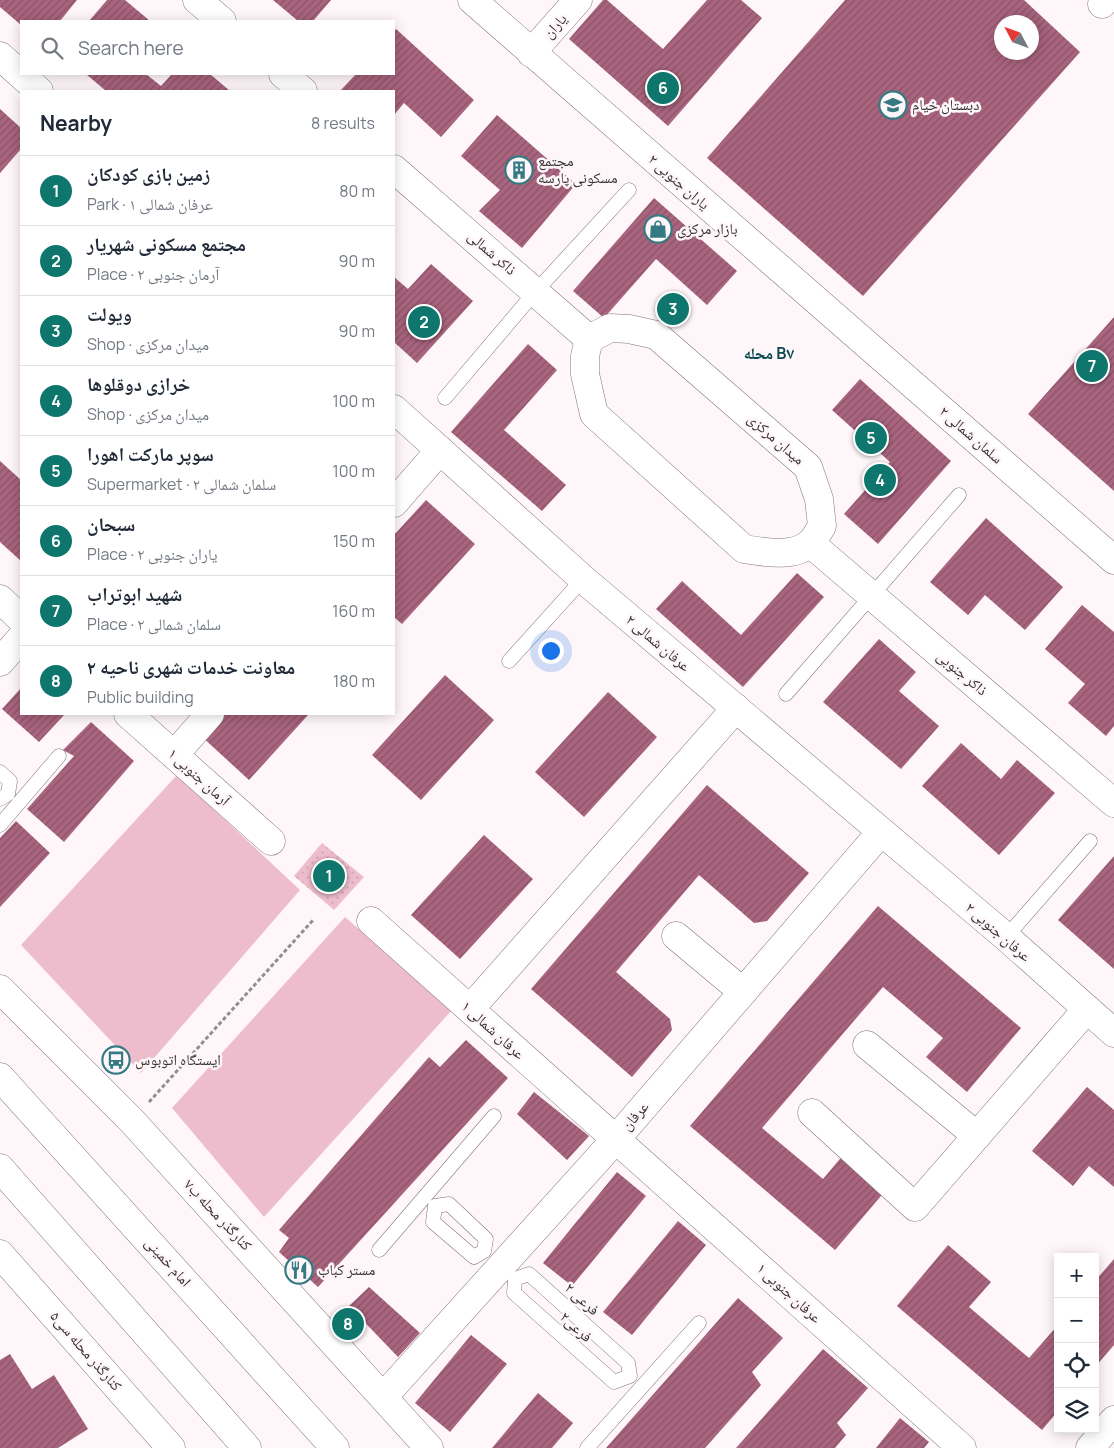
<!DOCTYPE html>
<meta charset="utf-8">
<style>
:root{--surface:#fff;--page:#f2f2f3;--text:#1f2937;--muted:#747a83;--line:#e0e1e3;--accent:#0f766e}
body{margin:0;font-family:Manrope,"Noto Naskh Arabic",sans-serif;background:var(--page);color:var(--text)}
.controls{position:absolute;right:15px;bottom:15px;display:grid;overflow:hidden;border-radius:0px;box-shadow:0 2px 12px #0003}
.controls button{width:45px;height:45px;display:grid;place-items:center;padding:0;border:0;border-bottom:1px solid var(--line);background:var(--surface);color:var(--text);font:25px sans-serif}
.compass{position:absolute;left:994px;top:15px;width:45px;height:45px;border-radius:50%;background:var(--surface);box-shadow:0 2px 12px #0003;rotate:311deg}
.you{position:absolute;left:550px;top:650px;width:18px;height:18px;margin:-12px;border:4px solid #fff;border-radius:50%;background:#1a73e8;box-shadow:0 0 0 8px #1a73e833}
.badge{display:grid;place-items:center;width:32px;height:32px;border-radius:50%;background:var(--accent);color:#fff;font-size:16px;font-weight:700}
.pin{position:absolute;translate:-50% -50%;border:2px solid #fff;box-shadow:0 1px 5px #0006}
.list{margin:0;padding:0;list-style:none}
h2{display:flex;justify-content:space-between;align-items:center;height:65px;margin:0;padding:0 20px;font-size:21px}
h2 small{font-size:16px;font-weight:400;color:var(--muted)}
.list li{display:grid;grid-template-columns:32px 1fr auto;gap:15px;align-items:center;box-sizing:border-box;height:70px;padding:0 20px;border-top:1px solid var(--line)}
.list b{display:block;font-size:19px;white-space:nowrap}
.list p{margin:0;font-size:16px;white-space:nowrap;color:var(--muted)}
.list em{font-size:16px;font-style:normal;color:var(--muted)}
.icon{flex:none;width:28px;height:28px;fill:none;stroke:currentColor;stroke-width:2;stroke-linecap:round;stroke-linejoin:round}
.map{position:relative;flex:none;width:1114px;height:1448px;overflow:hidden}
.search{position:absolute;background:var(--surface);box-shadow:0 2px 12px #0003;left:20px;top:20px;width:375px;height:55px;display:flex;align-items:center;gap:12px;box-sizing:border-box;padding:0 18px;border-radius:0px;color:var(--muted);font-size:19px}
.panel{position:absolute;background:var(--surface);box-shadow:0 2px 12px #0003;left:20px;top:90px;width:375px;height:625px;border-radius:0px}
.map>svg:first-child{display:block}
.grass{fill:#eebdcd}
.park{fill:url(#park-dots)}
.building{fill:url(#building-hatch);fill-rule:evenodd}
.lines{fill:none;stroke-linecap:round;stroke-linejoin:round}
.lane-casing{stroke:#817579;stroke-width:15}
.street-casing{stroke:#817579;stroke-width:29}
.secondary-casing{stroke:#817579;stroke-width:29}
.path{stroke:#948e90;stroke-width:3;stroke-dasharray:4 2.5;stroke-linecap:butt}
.lane{stroke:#fff;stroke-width:14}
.street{stroke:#fff;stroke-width:28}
.secondary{stroke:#fff;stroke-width:28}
.labels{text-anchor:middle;stroke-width:5;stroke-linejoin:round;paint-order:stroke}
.street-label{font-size:15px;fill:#373233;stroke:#fef6f9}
.poi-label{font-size:15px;fill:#373233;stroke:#fef6f9;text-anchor:start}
.neighbourhood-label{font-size:16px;font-weight:bold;fill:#08484f;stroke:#fef6f9}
</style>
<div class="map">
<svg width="1114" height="1448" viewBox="0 0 1114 1448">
<defs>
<pattern id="park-dots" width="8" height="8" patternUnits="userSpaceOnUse" patternTransform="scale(1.25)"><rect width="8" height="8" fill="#eebdcd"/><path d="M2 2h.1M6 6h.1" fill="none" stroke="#cda3b0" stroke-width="1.8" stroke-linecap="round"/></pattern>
<pattern id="building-hatch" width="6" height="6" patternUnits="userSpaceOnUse" patternTransform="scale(1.25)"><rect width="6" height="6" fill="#a9647e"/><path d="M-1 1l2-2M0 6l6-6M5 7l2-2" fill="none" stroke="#8a5368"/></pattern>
</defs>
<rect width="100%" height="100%" fill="#fef6f9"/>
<path class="grass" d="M177,775L300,890L141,1073L21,945Z
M345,917L452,1010L264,1217L172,1108Z"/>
<path class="park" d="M322,843L364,877L334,910L294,876Z"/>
<path class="building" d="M0,0H77L60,21H21V25L0,7Z
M107,0H125L150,21H89Z
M273,0H331L313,21H298Z
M603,0H607L663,49L707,0H741L762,18L668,126L569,39Z
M845,0H1024L1080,52L863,296L707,158ZM1002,22H1032V52H1002Z
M396,29L474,100L441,137L404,103L394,115V91H340L356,74H394V32Z
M86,74H146L161,86L172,74H210L230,91H106Z
M0,109L21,128V149L0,173Z
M497,115L576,184L522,248L479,211L500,190L461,156Z
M654,198L737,271L707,305L656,259L604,318L573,291Z
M431,264L473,301L417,363L394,342V277L408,289Z
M1114,317V491L1028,414Z
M528,344L557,370L504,430L566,485L542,511L451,432Z
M860,379L951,461L878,544L844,514L890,462L832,410Z
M0,461L21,480V561L0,542Z
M426,500L475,544L402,624L394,617V535Z
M986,518L1063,587L1025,630L985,595L968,615L930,582Z
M797,573L824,597L743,687L656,609L682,581L741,635Z
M1082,605L1114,632V726L1106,736L1068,703L1085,684L1045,649Z
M879,639L916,672L899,691L939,726L901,769L823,702Z
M445,675L494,720L421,800L372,755Z
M21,688V714H65L39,742L2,709Z
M608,692L657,737L584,817L535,772Z
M219,714H309L249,780L200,735Z
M91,722L134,761L64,842L27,809L74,756L63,750Z
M961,743L1001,779L1017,760L1055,793L999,855L922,786Z
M707,785L809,873L767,921L754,923L699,875L616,972L670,1019L672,1030L632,1077L531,989Z
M16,821L50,853L0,907V838Z
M484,835L533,879L460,959L411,915Z
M1114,856V969L1058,920Z
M878,906L1021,1028L967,1092L926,1057L943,1038L883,987L762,1128L823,1179L844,1154L886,1190L835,1250L690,1126Z
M466,1040L508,1078L318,1287L279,1252L289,1238L279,1230L429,1057L440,1067Z
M1087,1087L1114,1110V1187L1089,1166L1073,1186L1032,1151Z
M534,1092L589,1136L567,1160L517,1114Z
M617,1172L646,1196L572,1286L543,1263Z
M678,1221L706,1245L632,1335L603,1312Z
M948,1245L991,1282L969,1307L1029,1358L1058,1325V1411L1042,1430L897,1306Z
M1114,1259V1345L1095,1367V1281Z
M369,1287L420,1333L398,1357L349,1306Z
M738,1298L783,1338L752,1372L761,1385L705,1448H606Z
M471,1335L507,1364L450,1432L415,1403Z
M823,1349L868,1388L837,1423L846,1435L835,1448H736Z
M10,1354L32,1389L54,1375L88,1429L58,1448H0V1360Z
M538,1393L573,1423L552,1448H492Z
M900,1418L929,1442L924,1448H876Z"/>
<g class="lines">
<g class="lane-casing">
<path id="lane" d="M445,398L536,291L629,190
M509,661L583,579
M786,694L959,495
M0,772L10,781L8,794L0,799
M0,825L59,756
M1006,937L1090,841
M435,1206L433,1222L474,1257L484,1251
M435,1206L449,1204L486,1239L484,1251
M379,1250L494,1116
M515,1279L514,1293L614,1382L630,1376
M515,1279L529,1274L628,1363L630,1376
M587,1448L699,1323"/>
</g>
<g class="street-casing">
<path id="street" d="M394,503L440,450
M0,599L21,619
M128,714L271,841
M174,755L210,714
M371,921L962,1448
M676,936L743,992
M470,1009L736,708
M867,1045L977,1136
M812,1113L915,1207L1087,1009
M1090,1448L1114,1420"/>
</g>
<g class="secondary-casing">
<path id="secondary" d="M197,0L222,21
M472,0L1114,560
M1102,4L1106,0
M531,53L578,0
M0,56L39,91
M283,74L303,91
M394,169L589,339
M610,328L629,329L656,335L808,467L819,499L822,526C818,532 815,539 810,543C795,558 763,552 744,549L594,414L585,374V356L589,339Z
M394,409L583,579L1006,937L1114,1033
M810,543L1114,803
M0,662L21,638
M0,989L132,1121L429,1448
M0,1077L335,1448
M0,1168L247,1448
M0,1254L171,1448
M384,1396L616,1139L881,832"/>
</g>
<path class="path" d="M149,1102L314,919"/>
<use href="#lane" class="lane"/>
<use href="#street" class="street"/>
<use href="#secondary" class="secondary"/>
</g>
<defs>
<g id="school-ring" transform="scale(1.4375)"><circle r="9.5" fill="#fef6f9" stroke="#337a83" stroke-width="1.5"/><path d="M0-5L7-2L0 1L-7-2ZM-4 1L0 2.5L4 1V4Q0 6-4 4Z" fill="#337a83"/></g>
<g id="building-ring" transform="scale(1.4375)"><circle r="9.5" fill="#fef6f9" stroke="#337a83" stroke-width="1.5"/><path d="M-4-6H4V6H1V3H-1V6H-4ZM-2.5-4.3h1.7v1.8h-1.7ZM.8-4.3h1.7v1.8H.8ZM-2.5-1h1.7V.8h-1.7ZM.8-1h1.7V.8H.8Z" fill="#337a83"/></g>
<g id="shop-ring" transform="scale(1.4375)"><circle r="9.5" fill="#fef6f9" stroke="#337a83" stroke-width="1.5"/><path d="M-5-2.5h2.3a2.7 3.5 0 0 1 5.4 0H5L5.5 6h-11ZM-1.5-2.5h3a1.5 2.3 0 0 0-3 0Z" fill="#337a83"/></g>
<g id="bus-ring" transform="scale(1.4375)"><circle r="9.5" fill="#fef6f9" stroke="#337a83" stroke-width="1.5"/><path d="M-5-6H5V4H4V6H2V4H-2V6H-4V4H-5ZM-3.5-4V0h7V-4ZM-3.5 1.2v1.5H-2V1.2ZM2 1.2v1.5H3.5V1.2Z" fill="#337a83"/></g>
<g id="restaurant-ring" transform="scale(1.4375)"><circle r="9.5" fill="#fef6f9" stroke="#337a83" stroke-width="1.5"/><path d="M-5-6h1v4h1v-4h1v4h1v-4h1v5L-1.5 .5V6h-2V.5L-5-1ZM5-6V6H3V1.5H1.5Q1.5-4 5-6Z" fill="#337a83"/></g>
</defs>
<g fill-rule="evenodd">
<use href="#school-ring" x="893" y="105"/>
<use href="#building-ring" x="519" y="170"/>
<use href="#shop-ring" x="658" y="229"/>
<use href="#bus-ring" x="116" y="1060"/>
<use href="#restaurant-ring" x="299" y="1270"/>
</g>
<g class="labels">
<g class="street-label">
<text transform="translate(555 26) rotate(-48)" y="5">یاران</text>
<text transform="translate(679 182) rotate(41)" y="5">یاران جنوبی ۲</text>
<text transform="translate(492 253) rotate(41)" y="5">ذاکر شمالی</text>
<text transform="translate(971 435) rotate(41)" y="5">سلمان شمالی ۲</text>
<text transform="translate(776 439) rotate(41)" y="5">میدان مرکزی</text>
<text transform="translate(658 643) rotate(40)" y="5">عرفان شمالی ۲</text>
<text transform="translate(962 673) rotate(40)" y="5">ذاکر جنوبی</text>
<text transform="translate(199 777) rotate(42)" y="5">آرمان جنوبی ۱</text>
<text transform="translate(998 932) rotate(41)" y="5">عرفان جنوبی ۲</text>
<text transform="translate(493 1030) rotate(42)" y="5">عرفان شمالی ۱</text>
<text transform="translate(635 1116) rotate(-49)" y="5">عرفان</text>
<text transform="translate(218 1215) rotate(47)" y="5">کنارگذر محله ب۷</text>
<text transform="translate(168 1262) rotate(48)" y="5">امام خمینی</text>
<text transform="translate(789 1293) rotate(42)" y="5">عرفان جنوبی ۱</text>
<text transform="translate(582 1299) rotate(42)" y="5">فرعی ۲</text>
<text transform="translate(576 1327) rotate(42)" y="5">فرعی۲</text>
<text transform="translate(86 1351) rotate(49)" y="5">کنارگذر محله سی۵</text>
</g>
<g class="poi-label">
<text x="912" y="110">دبستان خیام</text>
<text x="538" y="166">مجتمع<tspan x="538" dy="17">مسکونی پارسه</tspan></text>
<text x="677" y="234">بازار مرکزی</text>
<text x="135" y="1065">ایستگاه اتوبوس</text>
<text x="318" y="1275">مستر کباب</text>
</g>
<g class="neighbourhood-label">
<text x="769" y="359">محله B۷</text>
</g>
</g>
</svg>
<div class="controls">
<button>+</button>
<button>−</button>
<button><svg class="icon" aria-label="locate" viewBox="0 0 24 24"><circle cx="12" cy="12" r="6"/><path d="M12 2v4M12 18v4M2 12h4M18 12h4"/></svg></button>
<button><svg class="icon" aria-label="layers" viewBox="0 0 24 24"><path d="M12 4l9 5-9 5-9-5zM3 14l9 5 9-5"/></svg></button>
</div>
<svg class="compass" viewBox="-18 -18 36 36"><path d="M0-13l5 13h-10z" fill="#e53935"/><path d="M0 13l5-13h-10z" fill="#747a83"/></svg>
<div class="you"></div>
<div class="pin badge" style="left:329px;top:876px">1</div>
<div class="pin badge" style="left:424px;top:322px">2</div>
<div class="pin badge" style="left:673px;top:309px">3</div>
<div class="pin badge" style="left:880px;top:480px">4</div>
<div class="pin badge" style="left:871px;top:438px">5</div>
<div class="pin badge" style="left:663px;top:88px">6</div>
<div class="pin badge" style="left:1092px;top:366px">7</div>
<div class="pin badge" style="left:348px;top:1324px">8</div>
<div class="search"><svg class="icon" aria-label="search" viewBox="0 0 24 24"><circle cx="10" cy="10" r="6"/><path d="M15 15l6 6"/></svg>Search here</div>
<section class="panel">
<h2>Nearby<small>8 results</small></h2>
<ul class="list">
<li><span class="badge">1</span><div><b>زمین بازی کودکان</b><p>Park · عرفان شمالی ۱</p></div><em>80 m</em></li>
<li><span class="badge">2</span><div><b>مجتمع مسکونی شهریار</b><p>Place · آرمان جنوبی ۲</p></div><em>90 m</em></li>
<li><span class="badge">3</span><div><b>ویولت</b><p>Shop · میدان مرکزی</p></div><em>90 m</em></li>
<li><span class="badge">4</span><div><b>خرازی دوقلوها</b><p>Shop · میدان مرکزی</p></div><em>100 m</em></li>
<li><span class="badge">5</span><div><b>سوپر مارکت اهورا</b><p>Supermarket · سلمان شمالی ۲</p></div><em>100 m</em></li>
<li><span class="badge">6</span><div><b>سبحان</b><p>Place · یاران جنوبی ۲</p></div><em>150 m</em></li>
<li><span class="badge">7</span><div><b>شهید ابوتراب</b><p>Place · سلمان شمالی ۲</p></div><em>160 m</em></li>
<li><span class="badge">8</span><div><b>معاونت خدمات شهری ناحیه ۲</b><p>Public building</p></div><em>180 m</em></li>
</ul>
</section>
</div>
